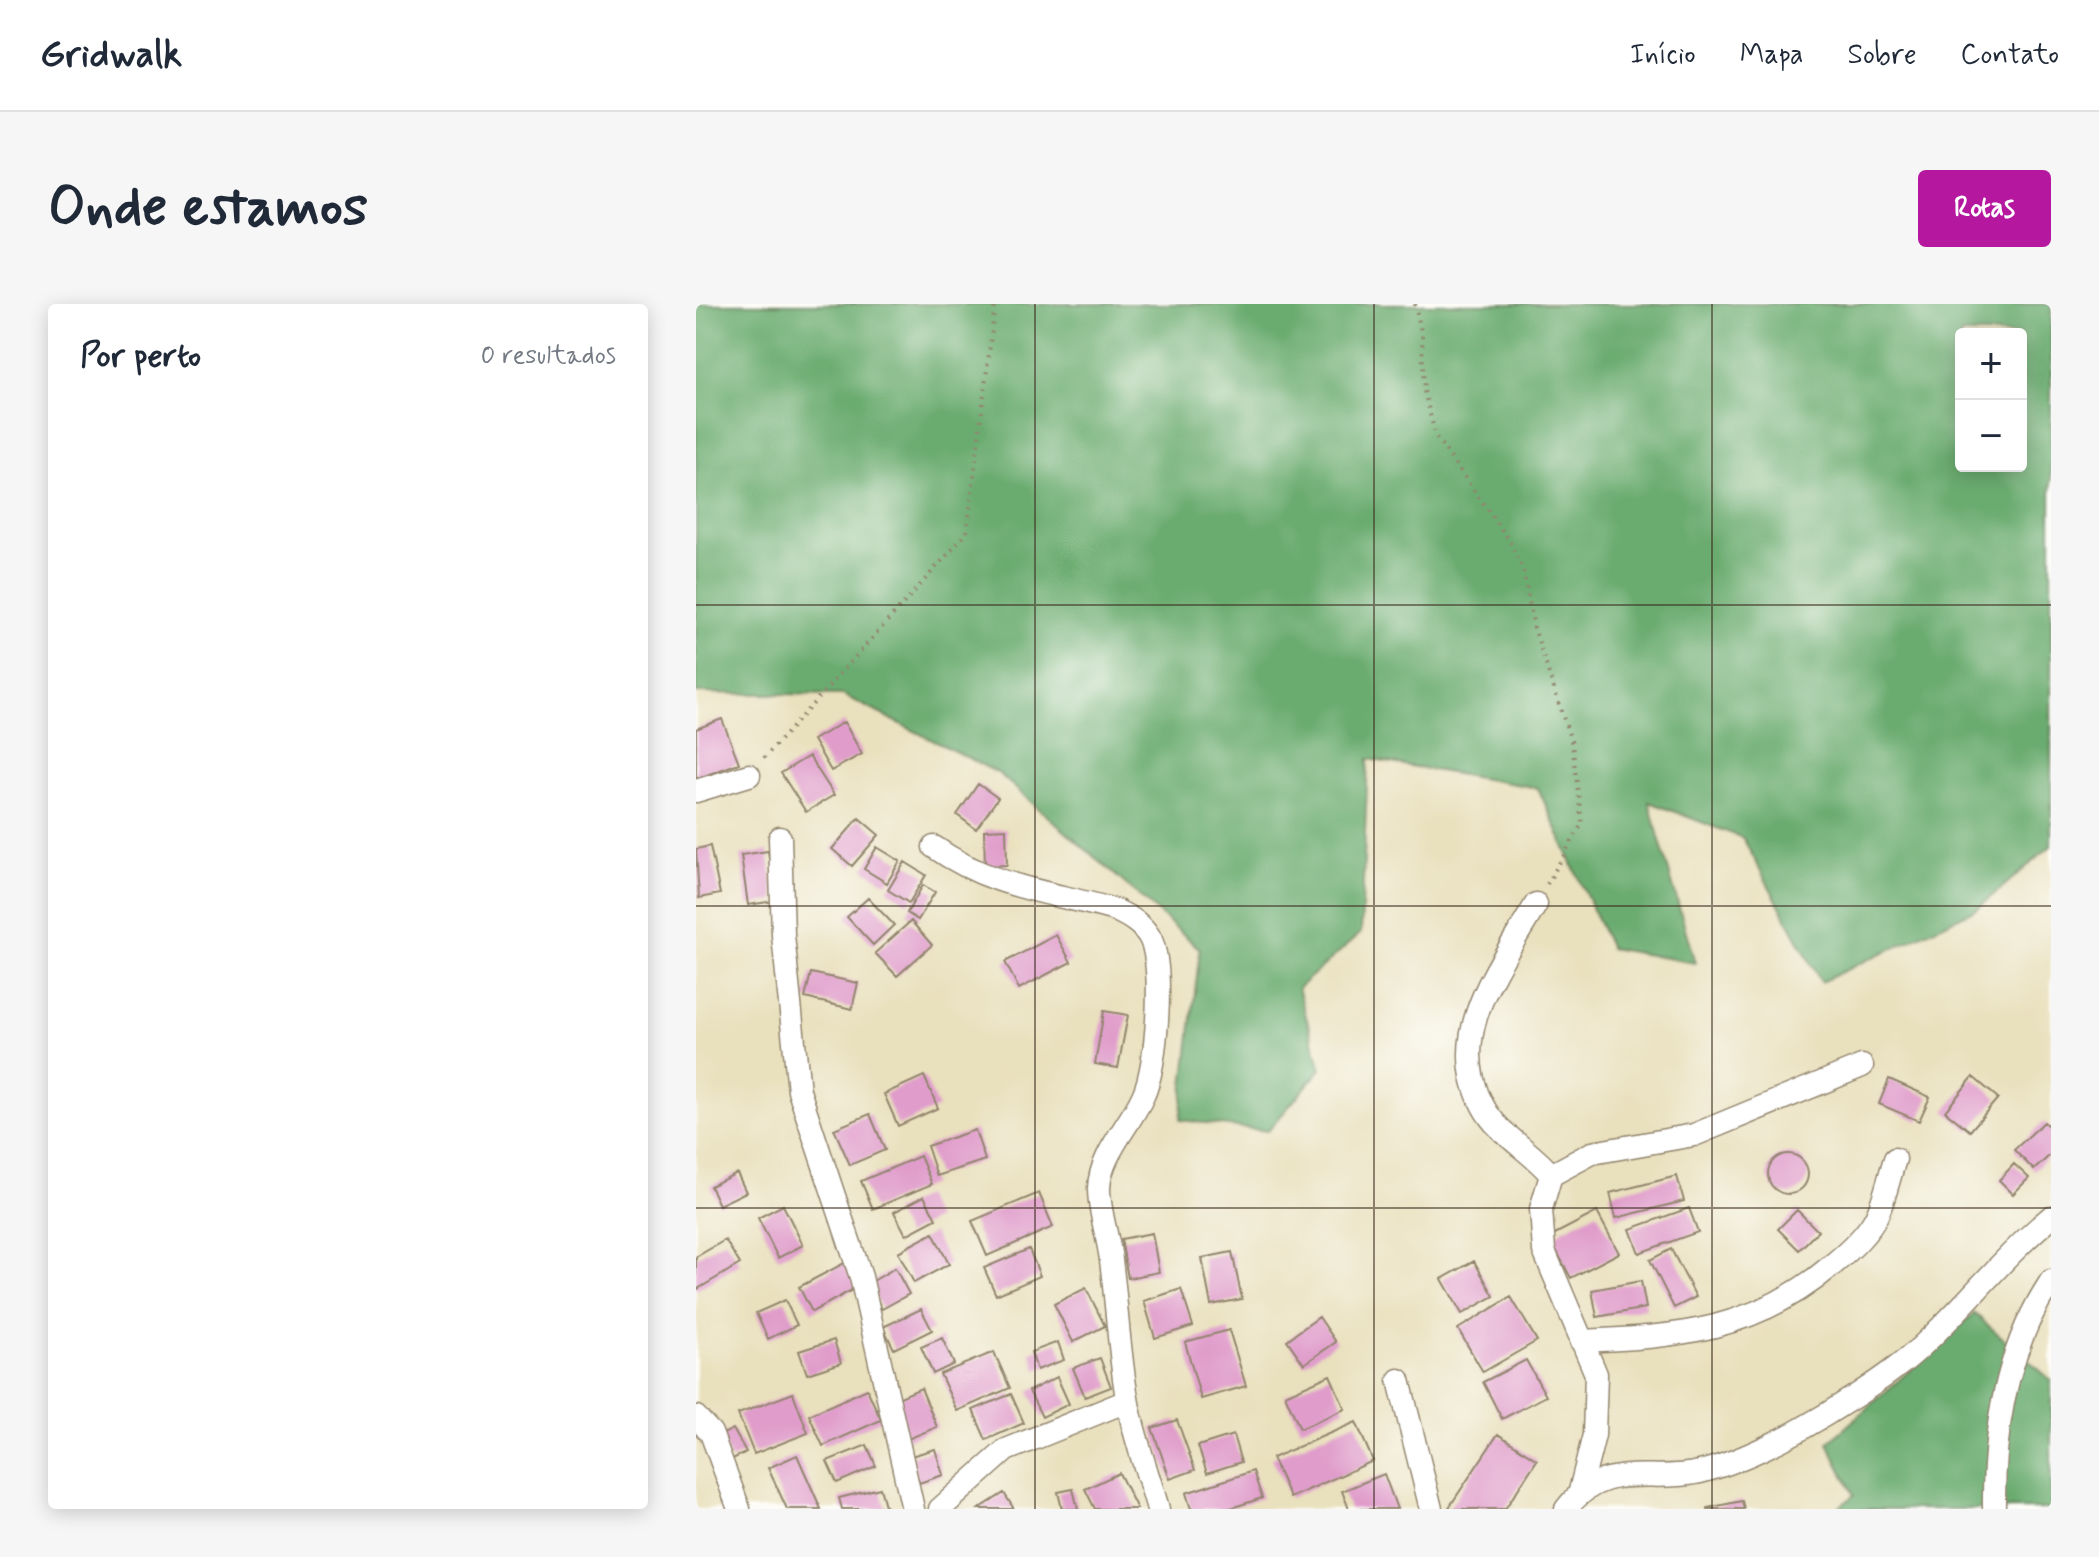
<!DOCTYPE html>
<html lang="pt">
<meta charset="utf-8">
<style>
:root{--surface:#fff;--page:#f6f6f7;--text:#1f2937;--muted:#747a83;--line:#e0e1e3;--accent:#b5179e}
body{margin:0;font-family:Mynerve,sans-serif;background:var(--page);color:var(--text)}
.controls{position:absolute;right:24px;top:24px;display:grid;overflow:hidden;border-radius:8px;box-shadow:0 4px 20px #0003}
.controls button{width:72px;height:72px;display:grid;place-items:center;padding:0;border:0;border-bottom:2px solid var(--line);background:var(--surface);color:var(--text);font:40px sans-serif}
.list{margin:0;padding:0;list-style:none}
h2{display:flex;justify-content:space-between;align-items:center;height:104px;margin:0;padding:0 32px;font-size:34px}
h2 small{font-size:26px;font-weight:400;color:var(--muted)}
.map{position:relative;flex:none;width:1355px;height:1205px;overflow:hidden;border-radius:8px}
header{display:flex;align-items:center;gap:48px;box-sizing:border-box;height:112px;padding:0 40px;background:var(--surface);border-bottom:2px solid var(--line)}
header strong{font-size:38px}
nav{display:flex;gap:44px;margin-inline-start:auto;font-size:28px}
.intro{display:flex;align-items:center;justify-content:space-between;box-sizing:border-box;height:192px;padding:0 48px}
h1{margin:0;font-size:56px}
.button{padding:20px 36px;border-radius:8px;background:var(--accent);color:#fff;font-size:28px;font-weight:700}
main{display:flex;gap:48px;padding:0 48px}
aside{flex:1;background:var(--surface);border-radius:8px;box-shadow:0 4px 20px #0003}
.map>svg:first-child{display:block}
.forest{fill:#6bac70;stroke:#536b47;stroke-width:2;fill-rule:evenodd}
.building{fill:#e09dcb}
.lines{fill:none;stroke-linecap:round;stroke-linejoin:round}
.minor-casing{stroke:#92856e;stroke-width:25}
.path{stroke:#92856e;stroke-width:4;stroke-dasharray:2 6;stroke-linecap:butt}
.minor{stroke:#fff;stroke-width:22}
.grid{fill:none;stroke:#3b2a1e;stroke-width:2;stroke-opacity:0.55}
</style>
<header>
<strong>Gridwalk</strong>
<nav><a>Início</a><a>Mapa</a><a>Sobre</a><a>Contato</a></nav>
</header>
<div class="intro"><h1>Onde estamos</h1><a class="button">Rotas</a></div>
<main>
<aside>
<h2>Por perto<small>0 resultados</small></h2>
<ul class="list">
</ul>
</aside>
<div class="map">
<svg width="1355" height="1205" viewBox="0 0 1355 1205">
<rect width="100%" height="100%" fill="#fdfcf7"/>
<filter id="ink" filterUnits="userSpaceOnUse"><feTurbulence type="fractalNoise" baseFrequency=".0125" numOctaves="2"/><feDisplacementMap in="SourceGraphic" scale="16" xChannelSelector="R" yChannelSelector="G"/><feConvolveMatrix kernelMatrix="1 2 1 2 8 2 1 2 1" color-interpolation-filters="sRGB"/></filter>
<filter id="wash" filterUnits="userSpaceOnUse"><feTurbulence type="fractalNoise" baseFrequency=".006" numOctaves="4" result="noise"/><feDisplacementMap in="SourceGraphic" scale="32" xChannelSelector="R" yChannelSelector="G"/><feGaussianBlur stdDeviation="1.8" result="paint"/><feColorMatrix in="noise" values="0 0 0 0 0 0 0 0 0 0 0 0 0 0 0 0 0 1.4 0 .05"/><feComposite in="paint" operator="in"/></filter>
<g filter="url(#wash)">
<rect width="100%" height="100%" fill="#e9e0bd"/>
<path class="forest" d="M0,0H1355V542L1282,604L1125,678L1047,534L953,498L999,659L914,644L842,484L672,455L665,629L602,684L625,765L572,827L484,816L504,645L302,469L147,391L0,389ZM1325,30V162H1265V30Z
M1278,1009L1355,1076V1205H1141L1158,1191L1132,1139Z"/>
<g id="blocks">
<path class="building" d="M26,415L43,459L0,475V425Z
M148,418L166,450L135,467L117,436Z
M113,452L138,491L110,508L85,469Z
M282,480L302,494L280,525L261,511Z
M163,514L183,531L156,562L136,545Z
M310,525L311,561L289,562L288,526Z
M14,542L24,590L3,594L0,545Z
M181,543L204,557L191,579L168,565Z
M72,547L79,597L52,601L45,551Z
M209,558L230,571L213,599L192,586Z
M227,581L239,588L222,616L211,609Z
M172,594L198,621L177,641L151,613Z
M215,617L236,641L201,672L179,649Z
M360,631L375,658L323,685L309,658Z
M115,669L162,679L156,705L109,694Z
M408,707L432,711L422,764L399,760Z
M228,772L242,804L202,822L188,790Z
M1277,773L1302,794L1274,827L1249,807Z
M1193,775L1234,793L1223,817L1183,800Z
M174,810L189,846L154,861L138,825Z
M1348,818L1355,825V850L1338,866L1318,846Z
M279,826L289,856L241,872L231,842Z
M1072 870a20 20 0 1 1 40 0a20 20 0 1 1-40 0Z
M224,852L236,880L177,905L165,877Z
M1318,860L1333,874L1317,890L1303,876Z
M41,869L50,888L23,901L14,882Z
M981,872L988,897L920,914L914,889Z
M343,889L357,923L291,952L276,917Z
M228,892L240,915L210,931L198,908Z
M87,901L107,941L82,954L62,914Z
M993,904L1002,928L943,949L934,925Z
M1101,906L1122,927L1103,946L1082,925Z
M901,908L923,949L875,974L853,933Z
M237,929L253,960L218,979L202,948Z
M456,929L463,968L432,974L425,935Z
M29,936L44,960L0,986V953Z
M333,945L344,972L300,991L288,964Z
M975,945L1000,993L978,1004L954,956Z
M536,948L546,995L515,1001L506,954Z
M152,957L165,981L116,1008L103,983Z
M778,957L798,992L766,1010L746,975Z
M199,964L213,990L186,1005L172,980Z
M945,977L950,1004L901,1013L896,986Z
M390,984L409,1022L377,1038L358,1000Z
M485,985L497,1022L459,1034L448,997Z
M815,993L841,1037L787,1068L762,1025Z
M89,996L101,1021L72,1035L60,1009Z
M225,1005L236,1026L198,1045L187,1023Z
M623,1013L640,1038L608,1060L591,1036Z
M533,1026L550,1082L505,1095L489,1038Z
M246,1034L258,1060L237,1070L225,1043Z
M138,1036L145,1059L111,1070L103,1047Z
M362,1038L368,1056L341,1066L335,1048Z
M298,1048L314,1084L261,1107L244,1070Z
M404,1054L415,1083L389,1093L377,1064Z
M830,1056L850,1092L806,1115L787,1078Z
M634,1071L649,1105L604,1125L589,1091Z
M361,1073L373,1100L346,1113L333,1087Z
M225,1084L241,1123L212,1135L197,1096Z
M171,1085L185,1116L127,1142L113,1111Z
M97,1089L112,1129L58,1150L42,1110Z
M315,1090L328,1119L290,1136L277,1106Z
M481,1116L499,1166L474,1175L456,1124Z
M660,1118L677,1157L594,1194L576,1154Z
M37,1125L50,1148L35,1156L23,1132Z
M802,1130L841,1156L809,1205H752Z
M537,1131L545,1158L511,1169L502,1142Z
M171,1141L180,1162L141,1179L131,1157Z
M239,1145L247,1171L223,1179L215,1152Z
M101,1151L125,1205H91L72,1164Z
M557,1167L566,1194L532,1205H495L490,1189Z
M423,1169L441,1205H399L389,1185Z
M688,1170L701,1205H653L646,1187Z
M184,1184L190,1205H146L143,1194Z
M377,1185L382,1205H366L362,1188Z
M308,1189L318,1205H283Z
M1046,1197L1048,1205H1011V1204Z"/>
</g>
</g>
<g filter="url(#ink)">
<use href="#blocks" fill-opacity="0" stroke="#92856e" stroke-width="2"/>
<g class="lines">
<g class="minor-casing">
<path id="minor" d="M0,487L53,471
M84,534L87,631L103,787L165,973L217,1205
M238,543C297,584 351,587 419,606C434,613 448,621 455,636C468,665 461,764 447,792C434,821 404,851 403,884C403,909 412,931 415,956C421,1002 423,1048 431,1094C437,1131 452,1169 462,1205
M840,600C805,661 748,729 787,802C802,831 835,846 855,871L845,905L848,947L900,1070L898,1131L884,1187
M855,871L896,849L998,831L1166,762
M885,1037C981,1033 1059,1027 1135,962C1151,949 1171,931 1180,913C1189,895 1193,873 1199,855
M703,1076L735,1205
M0,1113L15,1129L43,1205
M244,1205L310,1146L431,1097
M870,1205C910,1154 952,1180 1004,1168C1037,1160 1070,1144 1100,1128C1134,1109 1187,1076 1217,1050C1265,1008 1305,954 1355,913
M1298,1205C1297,1125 1310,1045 1355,977"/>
</g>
<path class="path" d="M719,0L726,32L728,87L740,133L813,236L827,266L838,324L876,440L886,520L851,580
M68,454L271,229L299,0"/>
<use href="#minor" class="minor"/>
</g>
</g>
<path class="grid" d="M339,0V1205M678,0V1205M1016,0V1205M0,301H1355M0,602H1355M0,904H1355"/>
</svg>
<div class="controls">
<button>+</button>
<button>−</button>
</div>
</div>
</main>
